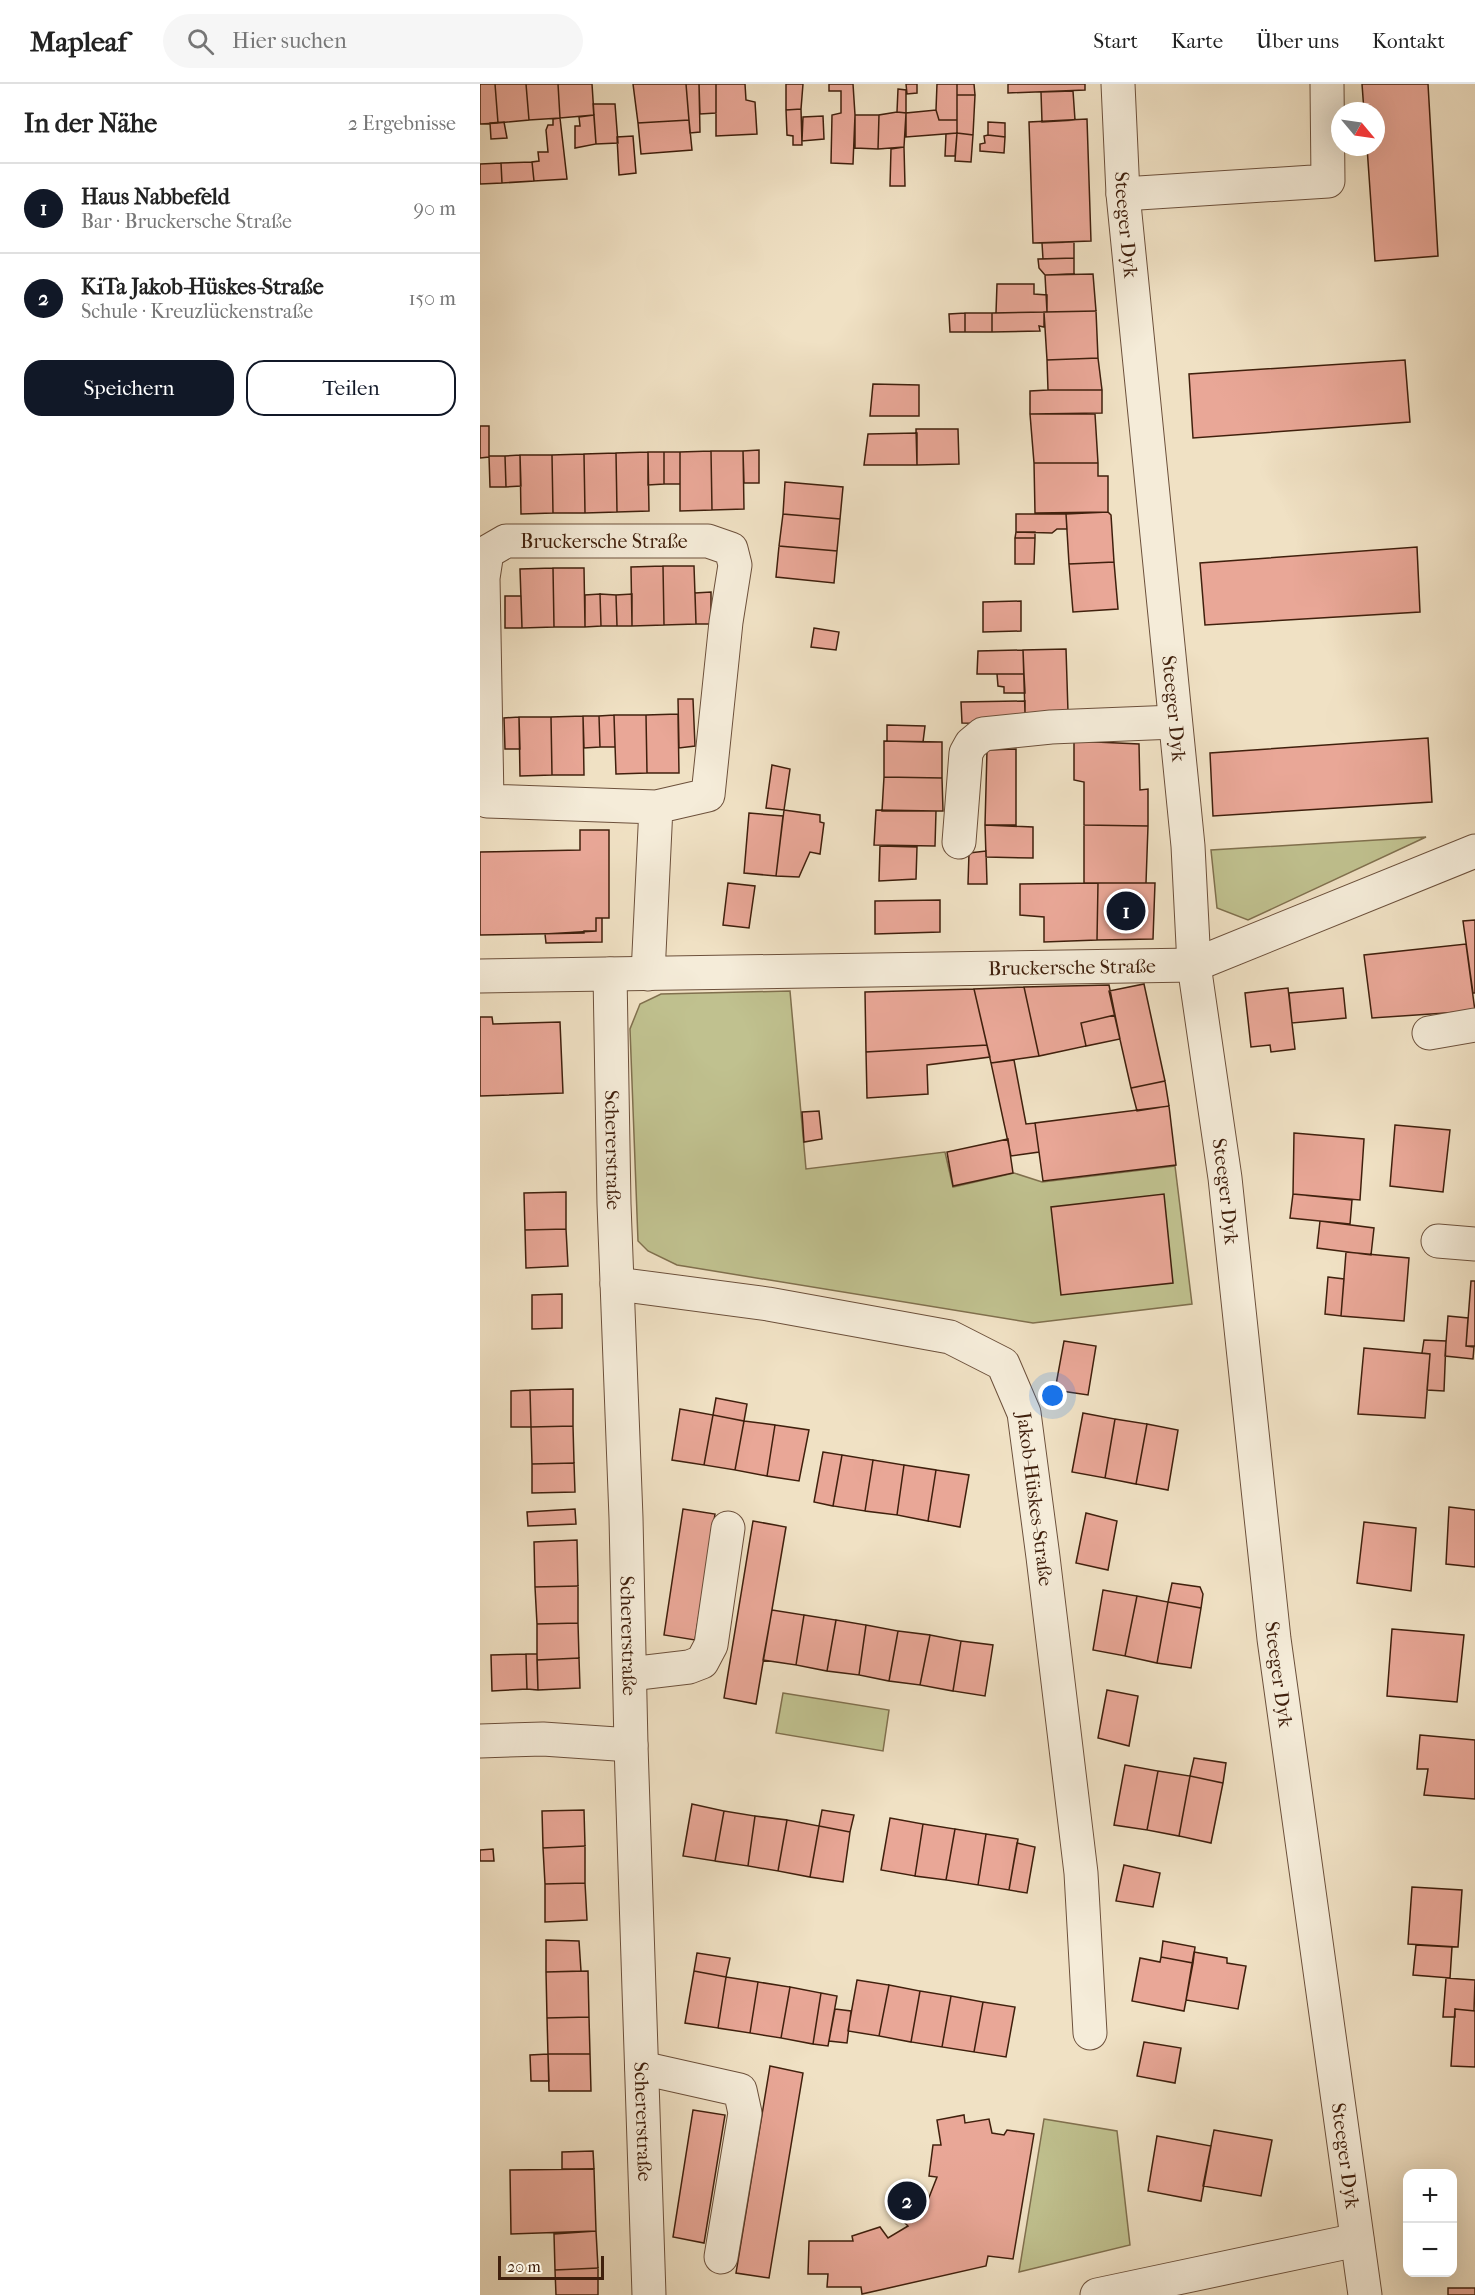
<!DOCTYPE html>
<html lang="de">
<meta charset="utf-8">
<style>
:root{--surface:#fff;--page:#f6f6f6;--text:#222;--muted:#767676;--line:#e0e0e0;--accent:#111827}
body{margin:0;font-family:"IM FELL French Canon",serif;background:var(--page);color:var(--text)}
.controls{position:absolute;right:18px;bottom:18px;display:grid;overflow:hidden;border-radius:12px;box-shadow:0 6px 24px #0002}
.controls button{width:54px;height:54px;display:grid;place-items:center;padding:0;border:0;border-bottom:2px solid var(--line);background:var(--surface);color:var(--text);font:30px sans-serif}
.compass{position:absolute;left:851px;top:18px;width:54px;height:54px;border-radius:50%;background:var(--surface);box-shadow:0 6px 24px #0002;rotate:119deg}
.scale{position:absolute;left:18px;bottom:15px;width:106px;box-sizing:border-box;padding-left:6px;border:3px solid #40200d;border-top:0;font-size:16px;line-height:21px;white-space:nowrap;color:#40200d;-webkit-text-stroke:4px #f5ecd9;paint-order:stroke}
.you{position:absolute;left:573px;top:1312px;width:21px;height:21px;margin:-15px;border:4px solid #fff;border-radius:50%;background:#1a73e8;box-shadow:0 0 0 9px #1a73e833}
.badge{display:grid;place-items:center;width:39px;height:39px;border-radius:50%;background:var(--accent);color:#fff;font-size:20px;font-weight:700}
.pin{position:absolute;translate:-50% -50%;border:3px solid #fff;box-shadow:0 2px 6px #0006}
.list{margin:0;padding:0;list-style:none}
h2{display:flex;justify-content:space-between;align-items:center;height:78px;margin:0;padding:0 24px;font-size:26px}
h2 small{font-size:20px;font-weight:400;color:var(--muted)}
.list li{display:grid;grid-template-columns:39px 1fr auto;gap:18px;align-items:center;box-sizing:border-box;height:90px;padding:0 24px;border-top:2px solid var(--line)}
.list b{display:block;font-size:22px;white-space:nowrap}
.list p{margin:0;font-size:20px;white-space:nowrap;color:var(--muted)}
.list em{font-size:20px;font-style:normal;color:var(--muted)}
.actions{display:flex;gap:12px;padding:18px 24px}
.actions a{flex:1;padding:14px 0;border:2px solid var(--accent);border-radius:18px;text-align:center;font-size:21px;color:var(--accent)}
.actions .main{background:var(--accent);color:#fff}
.icon{flex:none;width:33px;height:33px;fill:none;stroke:currentColor;stroke-width:2;stroke-linecap:round;stroke-linejoin:round}
.map{position:relative;flex:none;width:995px;height:2211px;overflow:hidden}
header{display:flex;align-items:center;gap:36px;box-sizing:border-box;height:84px;padding:0 30px;background:var(--surface);border-bottom:2px solid var(--line)}
header strong{font-size:28px}
nav{display:flex;gap:33px;margin-inline-start:auto;font-size:21px}
.search{width:420px;height:54px;background:var(--page);display:flex;align-items:center;gap:15px;box-sizing:border-box;padding:0 21px;border-radius:33px;color:var(--muted);font-size:22px}
main{display:flex}
aside{flex:1;background:var(--surface)}
.map>svg:first-child{display:block}
.green{fill:#c0c18f;stroke:#80704e;stroke-width:1.5}
.building{fill:#e9a797;stroke:#40200d;stroke-width:1.5}
.lines{fill:none;stroke-linecap:round;stroke-linejoin:round}
.minor-casing{stroke:#6c503b;stroke-width:35}
.minor{stroke:#f5ecd9;stroke-width:33}
.labels{text-anchor:middle;stroke-width:4.5;stroke-linejoin:round;paint-order:stroke}
.street-label{font-size:20px;fill:#40200d;stroke:#f5ecd9}
</style>
<header>
<strong>Mapleaf</strong>
<div class="search"><svg class="icon" aria-label="search" viewBox="0 0 24 24"><circle cx="10" cy="10" r="6"/><path d="M15 15l6 6"/></svg>Hier suchen</div>
<nav><a>Start</a><a>Karte</a><a>Über uns</a><a>Kontakt</a></nav>
</header>
<main>
<aside>
<h2>In der Nähe<small>2 Ergebnisse</small></h2>
<ul class="list">
<li><span class="badge">1</span><div><b>Haus Nabbefeld</b><p>Bar · Bruckersche Straße</p></div><em>90 m</em></li>
<li><span class="badge">2</span><div><b>KiTa Jakob-Hüskes-Straße</b><p>Schule · Kreuzlückenstraße</p></div><em>150 m</em></li>
</ul>
<div class="actions"><a class="main">Speichern</a><a>Teilen</a></div>
</aside>
<div class="map">
<svg width="995" height="2211" viewBox="0 0 995 2211">
<rect width="100%" height="100%" fill="#f0e1c4"/>
<filter id="stains"><feTurbulence type="fractalNoise" baseFrequency=".00333" numOctaves="4"/><feColorMatrix values="0 0 0 0 .2 0 0 0 0 .09 0 0 0 0 .02 0 0 0 .5 -.17"/></filter>
<radialGradient id="worn" r=".72"><stop offset=".6" stop-color="#630" stop-opacity="0"/><stop offset="1" stop-color="#630" stop-opacity=".3"/></radialGradient>
<path class="green" d="M946,753L768,836L737,824L731,766Z
M310,907L326,1085L465,1068L473,1103L534,1089L562,1098L695,1082L712,1220L553,1239L197,1181L168,1167L158,1157L150,945L160,920L181,910Z
M303,1609L409,1626L403,1667L296,1649Z
M564,2035L637,2047L650,2161L539,2188Z"/>
<path class="building" d="M0,0H15L18,39L0,40Z
M15,0H46L49,36L18,39Z
M46,0H78L80,34L49,36Z
M78,0H112L114,31L80,34Z
M153,0H206L209,36L158,39Z
M206,0H219L220,48L210,49Z
M219,0H236V29L220,30Z
M236,0H265L266,16L275,18L277,50L236,52Z
M306,0H323L321,25L306,26Z
M349,0H373L375,31L373,80L351,79L352,31L361,29V7H349Z
M426,0H437V9L427,10Z
M457,0H477V36H459L456,26Z
M477,0H494L495,11H477Z
M528,0H605V6L528,9Z
M882,0H948L958,172L895,177L887,63H896V27H884Z
M418,5L426,6V29L417,28Z
M593,7L595,36L562,38L561,8Z
M477,11H495L493,51L477,49Z
M113,20H135L138,59L116,60Z
M321,25L322,61H313V52L307,51L306,26Z
M456,26L459,36H477V49L426,53V29Z
M417,28L426,29L424,63L398,65L399,31Z
M114,31L116,60L95,64V42H100L99,33Z
M375,31H399L398,65L375,64Z
M343,32L344,55L322,57L323,33Z
M80,34L87,95L54,97L52,78L59,77L58,68H68L66,46L68,41H73V35Z
M607,35L611,157L553,159L549,38Z
M209,36L212,66L161,70L158,39Z
M24,38L27,54L11,55L10,39Z
M508,38L525,39V53L508,51Z
M477,49L475,72H465L466,50Z
M477,49L493,51L491,78L475,77Z
M508,51L525,53L524,69L500,67V60L505,59L504,52Z
M153,52L156,89L139,91L137,53Z
M424,63L425,102H410L411,65Z
M52,78L54,97L22,99L21,79Z
M21,79L22,99L0,100V80Z
M594,158V174L563,175L562,159Z
M594,174V190L565,191L559,184L558,175Z
M613,190L616,227L567,228L565,191Z
M517,200H554V210L567,211V228L516,229Z
M616,227L618,274L567,276L564,228Z
M564,228V243L559,242L560,247L512,248V229Z
M485,229H512V248H485Z
M485,229V248H470L469,230Z
M618,274L622,306H568L567,276Z
M925,276L930,338L713,354L709,290Z
M393,300L439,301V332H390Z
M568,306H622V329L550,330V307Z
M550,330H615L618,379H554Z
M0,342H9V373L0,374Z
M436,345H478L479,380L437,381Z
M437,349V381H384L388,350Z
M279,366V399H264L263,367Z
M231,367L232,426L200,427V368Z
M231,367H263L264,425L232,426Z
M168,368H184V400L168,401Z
M168,368L169,427L137,428L136,369Z
M184,368H200V400H184Z
M136,369L137,428L105,429L104,370Z
M104,370L105,429H73L72,371Z
M40,371H72L73,429L41,430Z
M40,371L41,402L26,403L25,372Z
M9,372H25L26,403H10Z
M554,379H618V392H628V428L555,429Z
M305,398L363,403L360,435L303,430Z
M628,428L631,431L634,478L589,480L586,430Z
M303,430L360,435L357,467L299,462Z
M536,430H586L587,445H577L572,449L536,448Z
M536,448H555V454H535Z
M535,454H555L554,480H535Z
M299,462L357,467L354,499L296,493Z
M937,463L940,528L725,541L720,479Z
M634,478L638,525L593,528L589,480Z
M183,482H214L216,540L184,541Z
M183,482L184,541L152,542L151,483Z
M73,484L74,543L42,544L40,485Z
M73,484H104L105,543H74Z
M231,508V540H216L215,509Z
M120,510L136,511L137,542H121Z
M120,510L121,542L105,543V511Z
M152,510V542H137L136,511Z
M25,512H41L42,544H25Z
M541,517V547L503,548V518Z
M334,544L359,548L356,566L331,563Z
M586,565L588,628L545,629L543,566Z
M543,566L544,590H497L498,567Z
M517,590H544L545,609H524V603L518,602Z
M198,615H213L215,662L199,664Z
M545,617V629L537,640L482,639L481,618Z
M198,630L199,689H167L166,631Z
M134,631L135,663H120L119,632Z
M134,631H166L167,689L136,690Z
M103,632H119L120,663L104,664Z
M103,632L104,691H72L71,633Z
M39,633H71L72,691L40,692Z
M39,633L40,665H25L24,634Z
M407,641L445,642L443,658L407,657Z
M948,654L952,718L733,732L730,669Z
M404,657L462,658V694L404,693Z
M594,657L659,660L660,706L668,705V742L604,741V698L594,696Z
M536,665V741H505L507,666Z
M292,681L310,685L304,726L286,724Z
M404,693L462,694L463,727H402Z
M304,726L340,731V738L344,739L340,770L330,768L319,793L296,792Z
M396,726L456,727L455,762L394,761Z
M269,729L303,732L296,792L264,789Z
M505,741L553,743V774L506,773Z
M604,741L668,742L666,799H604Z
M100,746H129V834H116V847H104V849L0,851V768L100,766Z
M400,762L437,763L436,795L399,797Z
M506,767L507,800H488L489,769Z
M248,799L275,802L269,844L243,841Z
M618,799H675L673,855L617,856Z
M618,799L617,856L564,858V833L540,831V800Z
M460,816V848L395,850V817Z
M116,834H122V858L66,859L65,850L116,847Z
M995,836V909H993L983,837Z
M986,860L995,927L892,934L884,871Z
M664,900L685,997L651,1004L629,907Z
M629,901L635,931L601,939L606,962L559,972L544,903Z
M544,903L559,972L511,979L494,905Z
M808,904L815,965L791,968L790,961L771,963L765,909Z
M863,904L866,934L812,939L809,909Z
M494,905L507,961L386,968L385,908Z
M635,931L640,955L606,962L601,939Z
M0,933H12L13,940L80,938L83,1009L0,1012Z
M507,961L510,973L447,981L448,1010L387,1014L386,968Z
M534,976L546,1040L555,1039L559,1068L531,1072L511,979Z
M685,997L689,1022L657,1027L651,1004Z
M689,1022L696,1081L563,1097L555,1039Z
M339,1027L342,1055L324,1058L322,1028Z
M915,1041L970,1046L963,1108L910,1102Z
M814,1049L884,1055L880,1116L813,1110Z
M528,1055L533,1089L473,1102L467,1068Z
M86,1108V1145L45,1146L44,1109Z
M684,1110L693,1199L581,1211L571,1123Z
M813,1110L872,1116L870,1140L810,1134Z
M840,1137L894,1144L891,1171L837,1164Z
M86,1145L88,1182L46,1184L45,1146Z
M866,1168L929,1174L924,1237L861,1232Z
M848,1193L864,1195L861,1232L845,1230Z
M991,1197H995V1262H986Z
M82,1210V1244L52,1245V1211Z
M968,1232L988,1234L986,1262L994,1263L993,1275L965,1272Z
M944,1256L966,1257L964,1307L947,1306L950,1270L942,1269Z
M584,1257L616,1262L608,1311L575,1306Z
M884,1264L950,1270L945,1334L878,1330Z
M93,1305V1342L51,1343L50,1306Z
M50,1306L51,1343H31V1307Z
M236,1314L267,1320L264,1337L233,1331Z
M200,1325L233,1331L224,1381L192,1376Z
M603,1329L635,1335L625,1394L592,1388Z
M233,1331L264,1337L255,1386L224,1381Z
M635,1335L667,1340L656,1400L625,1394Z
M264,1337L295,1341L287,1392L255,1386Z
M667,1340L698,1346L688,1406L656,1400Z
M295,1341L329,1346L319,1397L287,1392Z
M93,1342L94,1379L52,1380L51,1343Z
M343,1368L362,1371L353,1422L334,1418Z
M362,1371L393,1376L385,1427L353,1422Z
M393,1376L424,1381L417,1431L385,1427Z
M94,1379L95,1408L52,1409V1380Z
M424,1381L456,1386L448,1437L417,1431Z
M456,1386L489,1391L480,1443L448,1437Z
M969,1423L995,1426V1483L966,1480Z
M95,1425L96,1440L48,1442L47,1428Z
M203,1425L235,1430L215,1556L184,1551Z
M606,1429L637,1437L628,1486L596,1479Z
M273,1437L306,1443L276,1620L244,1614Z
M884,1438L936,1444L931,1507L877,1499Z
M97,1456L98,1502L55,1503L54,1458Z
M692,1499L720,1503L723,1510L721,1524L688,1518Z
M98,1502V1539L57,1540L55,1503Z
M623,1506L657,1512L645,1572L613,1566Z
M657,1512L688,1518L677,1579L645,1572Z
M688,1518L721,1524L711,1584L677,1579Z
M292,1526L324,1531L316,1581L283,1576Z
M324,1531L356,1536L347,1587L316,1581Z
M356,1536L386,1541L379,1591L347,1587Z
M98,1539L99,1574L57,1576V1540Z
M386,1541L418,1547L409,1597L379,1591Z
M912,1545L984,1551L977,1618L907,1612Z
M418,1547L450,1551L440,1601L409,1597Z
M450,1551L481,1557L473,1607L440,1601Z
M481,1557L513,1561L505,1612L473,1607Z
M46,1570L47,1605L12,1607L11,1571Z
M46,1570H57L58,1606L47,1605Z
M99,1574L100,1604L58,1606L57,1576Z
M627,1606L658,1612L649,1662L618,1654Z
M940,1651L995,1656V1715L944,1711L948,1685H937Z
M714,1674L746,1679L743,1699L710,1692Z
M645,1681L678,1687L667,1746L634,1741Z
M678,1687L710,1692L699,1752L667,1746Z
M710,1692L743,1699L731,1759L699,1752Z
M212,1720L244,1727L235,1777L203,1772Z
M104,1726L105,1762L63,1764L62,1727Z
M342,1726L374,1731L370,1748L339,1742Z
M244,1727L275,1732L268,1782L235,1777Z
M275,1732L307,1736L298,1787L268,1782Z
M410,1734L443,1740L435,1792L401,1786Z
M307,1736L339,1742L330,1793L298,1787Z
M443,1740L475,1745L466,1796L435,1792Z
M339,1742L370,1748L363,1798L330,1793Z
M475,1745L506,1750L498,1801L466,1796Z
M506,1750L538,1755L529,1806L498,1801Z
M537,1759L555,1763L547,1809L529,1806Z
M105,1762V1799L65,1800L63,1764Z
M13,1765L14,1777H0V1766Z
M644,1781L680,1789L673,1823L636,1817Z
M105,1799L107,1836L65,1838V1800Z
M932,1803L982,1806L978,1863L928,1860Z
M66,1856L99,1857L101,1887L66,1888Z
M683,1857L715,1863L713,1879L681,1873Z
M936,1861L972,1863L970,1894L933,1891Z
M714,1868L747,1874V1879L766,1882L758,1925L706,1916Z
M217,1869L250,1874L246,1893L214,1887Z
M681,1873L713,1879L704,1927L652,1917L660,1874L680,1878Z
M108,1887L109,1933L67,1934L66,1888Z
M214,1887L246,1893L238,1944L205,1939Z
M246,1893L278,1898L270,1949L238,1944Z
M966,1894L995,1896L994,1927L975,1925V1933H963Z
M377,1896L409,1901L399,1952L368,1947Z
M278,1898L310,1903L301,1954L270,1949Z
M409,1901L440,1907L431,1958L399,1952Z
M310,1903L341,1909L333,1960L301,1954Z
M440,1907L471,1912L462,1963L431,1958Z
M341,1909L357,1912L348,1962L333,1960Z
M471,1912L503,1918L494,1968L462,1963Z
M503,1918L535,1923L526,1973L494,1968Z
M355,1925L371,1927L367,1959L349,1957Z
M975,1925L995,1927V1983L971,1982Z
M109,1933L110,1970H68L67,1934Z
M664,1958L701,1964L695,1999L657,1992Z
M68,1970L69,1997H51L50,1971Z
M68,1970H110L111,2007H69Z
M290,1982L323,1989L289,2194L256,2189Z
M213,2026L245,2031L224,2159L193,2153Z
M484,2031L485,2039L509,2035L512,2049L524,2051L527,2046L554,2050L533,2175L508,2172L506,2182L382,2210L381,2203H347L348,2190H328L329,2157H373L372,2152L400,2143L408,2154L428,2142L422,2136L440,2112L448,2116L457,2093L449,2092L453,2061H461L457,2036Z
M734,2046L792,2056L781,2112L723,2102Z
M677,2052L731,2062L721,2117L668,2107Z
M113,2067L114,2085H82V2068Z
M114,2085L116,2147L31,2150L30,2086Z
M116,2147L118,2184L75,2186L74,2150Z
M118,2184V2211H76L75,2186Z
M968,2204H995V2211H968Z"/>
<g class="lines">
<g class="minor-casing">
<g id="minor">
<path id="s1" d="M638,0L643,110L708,762L714,881L745,1094L794,1555L885,2211"/>
<path d="M643,110L848,97L847,0"/>
<path d="M479,758L486,669L491,660L503,650L571,643L695,638"/>
<path id="s2" d="M130,890L134,1120L146,1434L151,1661L169,2211"/>
<path d="M168,890L176,723L228,711L246,538L255,481L251,465L228,457H26L7,468L3,494L7,717L176,723"/>
<path id="s3" d="M0,892L714,881L995,767"/>
<path d="M949,949L995,941"/>
<path d="M958,1157L995,1160"/>
<path id="s4" d="M137,1200L288,1220L470,1253L523,1280L544,1329L563,1473L601,1789L610,1949"/>
<path d="M150,1590L209,1583L222,1578L231,1561L248,1444"/>
<path d="M0,1657L63,1655L151,1661"/>
<path d="M162,1984L260,2006L265,2029L241,2173"/>
<path d="M617,2211L877,2156"/>
</g>
</g>
<use href="#minor" class="minor"/>
</g>
<g class="labels">
<g class="street-label">
<text dy="7" stroke="none"><textPath href="#s1" startOffset="141">Steeger Dyk</textPath></text>
<text x="124" y="464">Bruckersche Straße</text>
<text dy="7" stroke="none"><textPath href="#s1" startOffset="627">Steeger Dyk</textPath></text>
<text dy="7" stroke="none"><textPath href="#s3" startOffset="592">Bruckersche Straße</textPath></text>
<text dy="7" stroke="none"><textPath href="#s2" startOffset="176">Schererstraße</textPath></text>
<text dy="7" stroke="none"><textPath href="#s1" startOffset="1113">Steeger Dyk</textPath></text>
<text dy="7" stroke="none"><textPath href="#s4" startOffset="537">Jakob-Hüskes-Straße</textPath></text>
<text dy="7" stroke="none"><textPath href="#s2" startOffset="662">Schererstraße</textPath></text>
<text dy="7" stroke="none"><textPath href="#s1" startOffset="1599">Steeger Dyk</textPath></text>
<text dy="7" stroke="none"><textPath href="#s2" startOffset="1148">Schererstraße</textPath></text>
<text dy="7" stroke="none"><textPath href="#s1" startOffset="2085">Steeger Dyk</textPath></text>
</g>
</g>
<rect width="100%" height="100%" filter="url(#stains)"/>
<rect width="100%" height="100%" fill="url(#worn)"/>
</svg>
<div class="controls">
<button>+</button>
<button>−</button>
</div>
<svg class="compass" viewBox="-18 -18 36 36"><path d="M0-13l5 13h-10z" fill="#e53935"/><path d="M0 13l5-13h-10z" fill="#767676"/></svg>
<div class="scale">20 m</div>
<div class="you"></div>
<div class="pin badge" style="left:646px;top:827px">1</div>
<div class="pin badge" style="left:427px;top:2117px">2</div>
</div>
</main>
